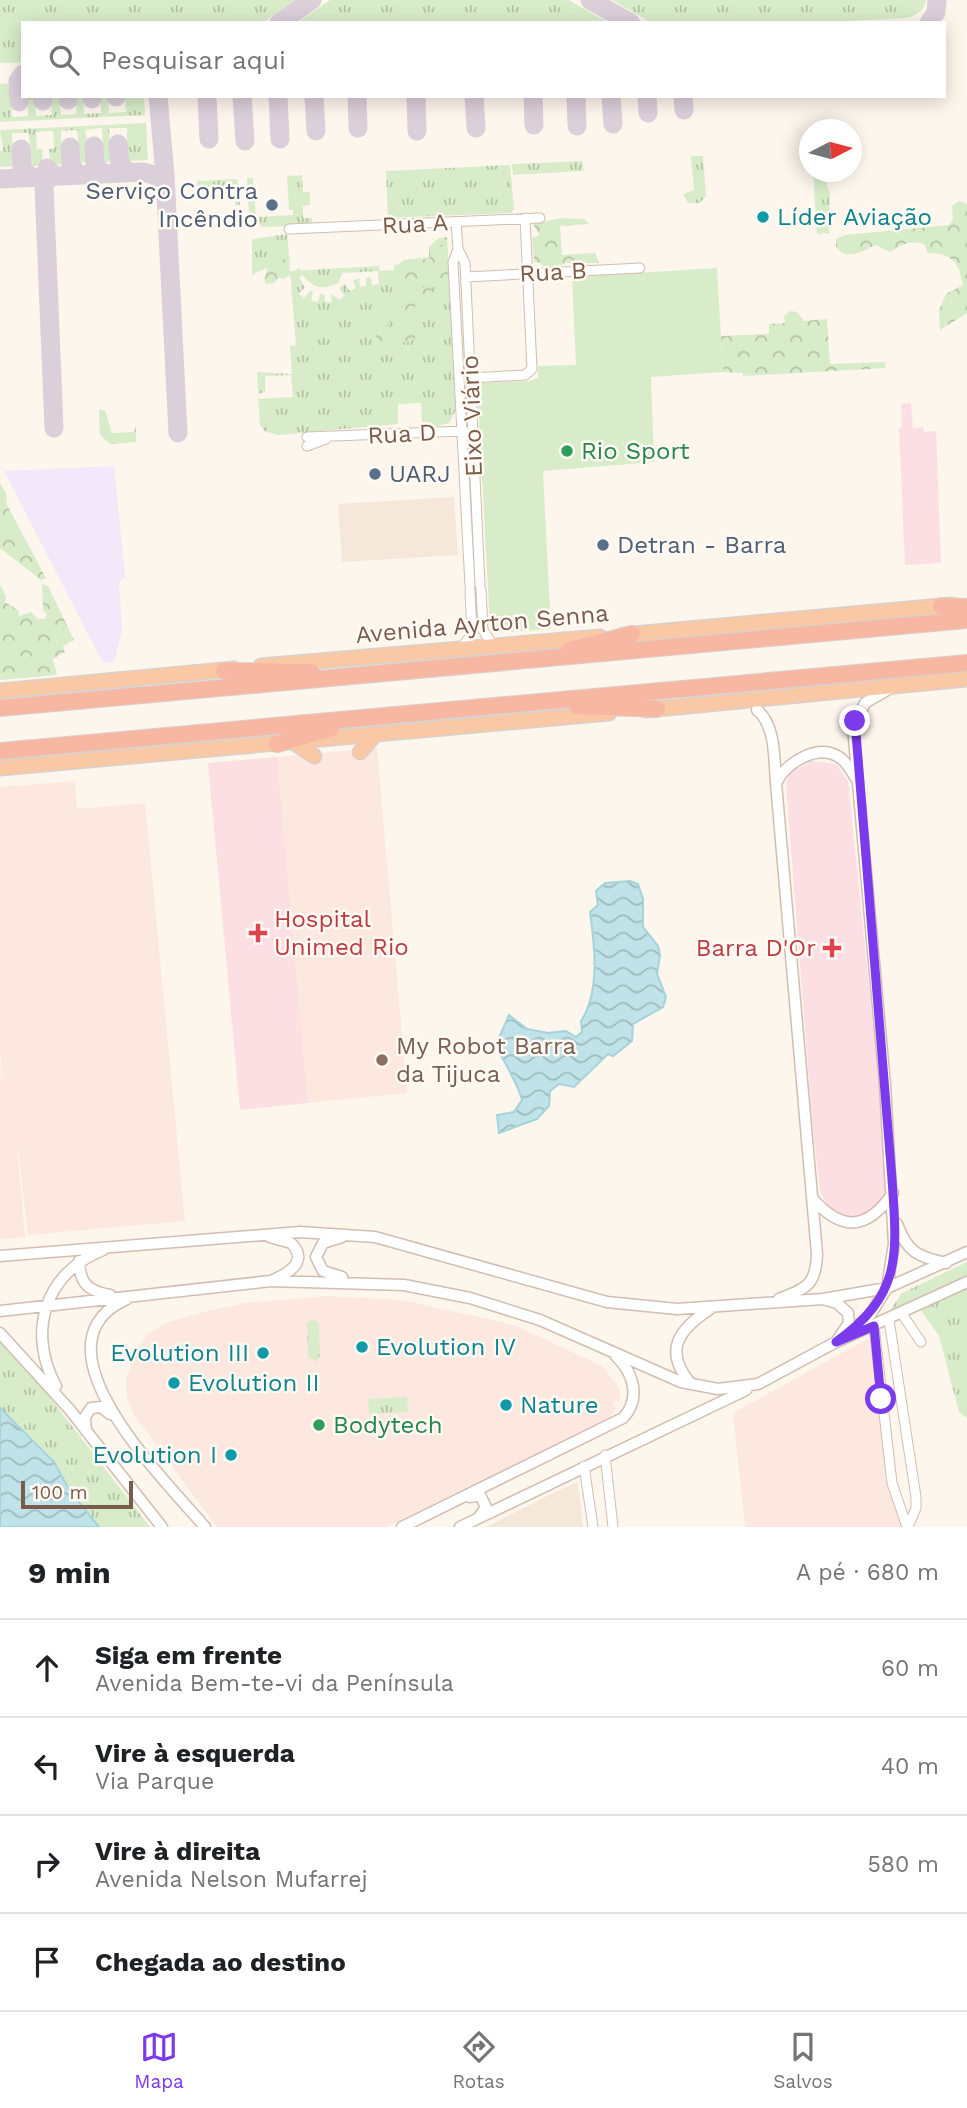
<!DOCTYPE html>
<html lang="pt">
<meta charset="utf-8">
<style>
:root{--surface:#fff;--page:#f6f6f6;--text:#202124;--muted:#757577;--line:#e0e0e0;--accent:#7c3aed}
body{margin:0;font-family:"Work Sans",sans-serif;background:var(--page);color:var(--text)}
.compass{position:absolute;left:799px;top:119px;width:63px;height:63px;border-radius:50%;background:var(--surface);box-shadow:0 4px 18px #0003;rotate:84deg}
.scale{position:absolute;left:21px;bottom:18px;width:112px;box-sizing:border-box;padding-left:7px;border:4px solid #7a5c4d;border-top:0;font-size:19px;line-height:24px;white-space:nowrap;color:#7a5c4d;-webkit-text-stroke:5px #fffaf3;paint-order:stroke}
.stop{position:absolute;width:21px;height:21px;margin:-16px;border:5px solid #7c3aed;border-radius:50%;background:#fff}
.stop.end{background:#7c3aed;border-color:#fff;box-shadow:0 2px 7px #0008}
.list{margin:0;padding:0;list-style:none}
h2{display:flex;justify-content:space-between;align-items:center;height:91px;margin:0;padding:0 28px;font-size:30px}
h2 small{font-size:23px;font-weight:400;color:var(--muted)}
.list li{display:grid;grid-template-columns:46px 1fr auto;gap:21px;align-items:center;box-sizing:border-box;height:98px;padding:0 28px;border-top:2px solid var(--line)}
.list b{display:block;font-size:26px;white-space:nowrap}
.list p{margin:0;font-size:23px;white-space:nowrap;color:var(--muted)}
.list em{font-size:23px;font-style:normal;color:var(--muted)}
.icon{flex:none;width:38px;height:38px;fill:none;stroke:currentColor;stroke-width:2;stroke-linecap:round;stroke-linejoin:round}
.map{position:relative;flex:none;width:967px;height:1527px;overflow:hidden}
.search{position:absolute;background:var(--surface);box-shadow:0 4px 18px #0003;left:21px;right:21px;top:21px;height:77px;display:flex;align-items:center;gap:18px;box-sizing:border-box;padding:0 24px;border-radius:0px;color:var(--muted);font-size:26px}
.sheet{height:483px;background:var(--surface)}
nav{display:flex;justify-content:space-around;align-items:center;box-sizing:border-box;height:98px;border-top:2px solid var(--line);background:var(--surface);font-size:19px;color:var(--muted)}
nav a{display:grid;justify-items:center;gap:4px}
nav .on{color:var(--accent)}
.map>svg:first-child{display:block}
.residential{fill:#f5e8da}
.commercial{fill:#fde8e0}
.education{fill:#f3e8fa}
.medical{fill:#fbdfe3}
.grass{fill:url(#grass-tufts);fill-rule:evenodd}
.forest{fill:url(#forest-crowns)}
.park{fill:#d8ecc9}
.water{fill:url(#water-waves);stroke:#a5d3da;stroke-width:2}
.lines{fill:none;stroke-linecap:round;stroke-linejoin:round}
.taxiway{stroke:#dbcfda;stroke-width:19}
.minor-casing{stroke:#d1beb0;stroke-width:11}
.tertiary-casing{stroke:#d1beb0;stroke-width:13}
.trunk-casing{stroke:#dad1cd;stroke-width:17}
.motorway-casing{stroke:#dad1cd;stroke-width:18}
.minor{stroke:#fff;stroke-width:9}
.tertiary{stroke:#fff;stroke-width:10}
.trunk{stroke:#f9c8a4;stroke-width:14}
.motorway{stroke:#f7b7a3;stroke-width:16}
.route{stroke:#7c3aed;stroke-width:9}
.service-dot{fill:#5c6f8a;stroke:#fffaf3;stroke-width:2.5}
.culture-dot{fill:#0f9aa8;stroke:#fffaf3;stroke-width:2.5}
.leisure-dot{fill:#2e9e5b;stroke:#fffaf3;stroke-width:2.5}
.health-dot{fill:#e0444e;stroke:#fffaf3;stroke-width:2.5}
.education-dot{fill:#8d6e63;stroke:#fffaf3;stroke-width:2.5}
.labels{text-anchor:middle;stroke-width:5;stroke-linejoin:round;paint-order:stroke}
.service-label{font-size:24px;fill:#4e5e75;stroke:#fffaf3;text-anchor:start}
.culture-label{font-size:24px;fill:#0d838f;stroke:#fffaf3;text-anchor:start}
.street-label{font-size:24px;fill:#7a5c4d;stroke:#fffaf3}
.leisure-label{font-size:24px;fill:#27864d;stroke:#fffaf3;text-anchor:start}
.health-label{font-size:24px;fill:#be3a42;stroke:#fffaf3;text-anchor:start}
.education-label{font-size:24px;fill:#785e54;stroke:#fffaf3;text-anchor:start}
</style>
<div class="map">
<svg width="967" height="1527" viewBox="0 0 967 1527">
<defs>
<pattern id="grass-tufts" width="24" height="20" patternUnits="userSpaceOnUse" patternTransform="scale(1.75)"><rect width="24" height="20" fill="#d8ecc9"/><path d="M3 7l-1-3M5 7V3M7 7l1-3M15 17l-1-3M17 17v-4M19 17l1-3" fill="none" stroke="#b4c2a5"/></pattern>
<pattern id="forest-crowns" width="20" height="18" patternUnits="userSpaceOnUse" patternTransform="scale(1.75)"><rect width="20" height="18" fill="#d8ecc9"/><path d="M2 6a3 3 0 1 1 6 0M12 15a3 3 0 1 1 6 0" fill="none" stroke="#b4c2a5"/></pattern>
<pattern id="water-waves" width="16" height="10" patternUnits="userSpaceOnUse" patternTransform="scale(1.75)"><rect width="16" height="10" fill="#bfe3e8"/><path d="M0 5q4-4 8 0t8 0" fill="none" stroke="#a0bbbe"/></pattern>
</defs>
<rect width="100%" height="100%" fill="#fdf6ec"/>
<path class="residential" d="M454,497L458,555L342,562L338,504Z
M578,1482L583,1527H486L557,1491Z"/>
<path class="commercial" d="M377,748L407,1093L308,1103L277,757Z
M75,781L77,809L145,803L185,1221L28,1235L16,1133L25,1237L0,1239V1066L4,1094L0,1050V787Z
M328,1296L401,1300L514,1325L602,1366L620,1389V1401L615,1400L613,1406L617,1408L610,1417L570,1439L387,1527H217L134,1415L127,1397L126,1379L137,1348L148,1334L166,1323L200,1313L245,1303Z
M867,1339L871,1341L889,1492L902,1527H745L733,1413Z"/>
<path class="education" d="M114,466L125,577L119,582L122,630L114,662L103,663L4,471Z"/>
<path class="medical" d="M911,403L913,428L923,427L924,432L936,431L941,563L905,565L899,428L902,427L901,404Z
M277,757L308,1103L240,1110L208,763Z
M811,761L836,764L848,781L882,1112L888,1189L882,1200L864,1215L853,1218L839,1215L827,1205L820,1191L812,1120L786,784L789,774Z"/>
<path class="grass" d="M0,0H295L262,23H23V62L0,63Z
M330,0H569L609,23H297Z
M612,0H926C924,11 918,14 908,18L806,23H652Z
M15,83L16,100L11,101L12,117L28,116L27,100H22L23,83V96H39L35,100L36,116L52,115L51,99L47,96H64L59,98L61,115L76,114V98L71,96H88L83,97L84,114L101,113V96H108L109,113L126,112L125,96H144L145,115L0,122V84Z
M146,123L148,160L123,161L122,145L127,144V128H109L110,145H115L116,162H99L98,146H103L102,128L85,130L92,162L74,163V147H79L77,130L61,131V148H67V164H50L49,149L54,148L53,131L36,132L37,149H42L43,165L26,166L25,150L30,149L29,133H12L13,150H18L19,166L0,167V151L3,150L0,130Z
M691,156H703L706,196L700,203H688L683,194L694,190Z
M582,161L584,171L513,175L512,164Z
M510,165L514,209L511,213L388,218L386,171Z
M813,172H822L830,193L829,233L817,234Z
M302,175L303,192H310V205L303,206V218H312V225L263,227L249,217L247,178H253L256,217L293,215V210H289L287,176Z
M237,179L240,205H236L235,190L198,192L197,181Z
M287,234L290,266L267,268L252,275V239Z
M447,237L456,409L449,423L428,428V422L422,423L421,403L398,404V424L278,435L264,431L260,424L258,399L293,397L291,375L265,376V392L258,394L257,372L292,374L290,346L296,345L290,271L379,266L380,271L394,270V265L404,264V260L429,257V247L439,238ZM378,271L379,284L372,285L371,277L366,278V286L360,287L359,278L353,281L356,288L350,291L345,284L340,288L344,296L339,300L331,293L332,302H325L324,294H320L318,302L311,301L313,292L310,291L304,298L299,294L305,287L299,278L303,275C313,289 326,291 339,282L342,273Z
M99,410H105L112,433L134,432L136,426V442L110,444L100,435Z
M967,1262V1418L959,1412L939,1336L918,1306L886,1316L902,1293Z
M313,1319L319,1323L320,1355L316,1362L308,1356L307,1323Z
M0,1336L4,1338L150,1527H99L70,1491L54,1462L0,1408Z
M407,1397L408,1412L369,1414L368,1399Z"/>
<path class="forest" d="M959,201L967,204V313L940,330L939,310L946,294L963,285C959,262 952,253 928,253L924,244C908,240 903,245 890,252L876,245C862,251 848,262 836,247V239L845,235L949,225L953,220L952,206Z
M561,218L584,219L589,224L560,226L562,255L595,253L599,263H566L544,272L541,263L534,262L532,238L539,235L533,224Z
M439,238V246L447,242L449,277L436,279L422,275L417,283L421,289L429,285L433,291L431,299L436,305L419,301L411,312L396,315L387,325L389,332H412L416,338L406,343L395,339L381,345L375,335L379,319L392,306L403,308L399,298L411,297L410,280L398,277L396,266L404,260L429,259L433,253L429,247Z
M279,258L289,261L290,273L300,268V274L295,279L289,275L285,279L279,278L274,283L266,284L264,279L268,265Z
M790,311L797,312L804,321L827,319L830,364L885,362L886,368L743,376L742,373L723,372L721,336L769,334V324L785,323L784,316Z
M0,483L6,493L7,505L46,578L41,580L0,548Z
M42,584L48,586L74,640L63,646L65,652L53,659L57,675L0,680V585L6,596L5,602L18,610L19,616L31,612L38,619H45L47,614L43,610Z"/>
<path class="park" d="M717,268L723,372L651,377L654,462L543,471L551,629L493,633L490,627L477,383L529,381L538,378V366L576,365L572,277Z"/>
<path class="water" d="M630,881L638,884L643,899V927L658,946L660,955L657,974L666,997L663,1007L633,1024L632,1041L613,1056L608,1054L574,1087L559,1084L550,1091L549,1106L537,1119L499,1133L497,1115L514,1112L522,1100C520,1090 502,1055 495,1047L509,1015L527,1029L548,1033L566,1031L576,1037L582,1032L581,1021C600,992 595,947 590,912L598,905L596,891L605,883Z
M0,1408L54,1462L70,1491L99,1527H0Z"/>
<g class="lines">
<path class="taxiway" d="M590,0L631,23
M279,23L312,0
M929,23L936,12L937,0
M43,96V101
M68,96V100
M92,96V99
M116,96V97
M158,96L165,175L178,433
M207,96L209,139
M242,96L245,141
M278,96L280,139
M314,96L316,131
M357,96L358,128
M416,96L417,131
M474,96L476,128
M533,96L534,125
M576,96L577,126
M611,96L613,124
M647,96L648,113
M683,96L684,110
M19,102L18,81L23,74
M118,144L120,164L128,172
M94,146L95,165L103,173
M70,147L71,166L79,175
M21,149L22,169L31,177
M47,168L55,176L48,178L44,186L54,428
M0,179L143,172L157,176L165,187"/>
<g class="minor-casing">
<path id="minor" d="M456,222L458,249L465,263L480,585
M289,229L540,218
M458,249L453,262L470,586
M466,277L640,268
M471,378L525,375L532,369L525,218
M307,437L464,431
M307,446L326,439
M481,590L483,630L494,647
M461,649L472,633L470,591
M902,1314L921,1342
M889,1320L916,1497V1508L908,1527
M874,1326L892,1483L907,1527
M605,1455L613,1527
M584,1466L593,1527"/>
</g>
<g class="tertiary-casing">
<path id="tertiary" d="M757,710C776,725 774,760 776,783L817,1254C816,1286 806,1288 779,1299
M776,783C786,763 817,743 839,757C847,762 852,772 857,780
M813,1199C843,1233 868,1229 893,1193
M897,1224C907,1252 918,1257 946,1263
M270,1237L291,1243C309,1261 289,1273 273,1280
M342,1237L323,1243L316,1257L323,1271L342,1277
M0,1256L300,1232L375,1237L607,1302L677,1309L823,1299L887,1288L967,1252
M79,1261C80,1284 88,1291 110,1295
M127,1299C25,1344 167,1482 205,1527
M826,1300L837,1303L848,1313L849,1323L836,1342
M0,1311L271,1281L404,1285L470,1298L540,1320L681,1382L718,1389L758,1384L836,1342L967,1282
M853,1330L870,1315L887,1288L894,1244L885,1085L853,727L865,703L889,689
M0,1333L70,1410L162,1527
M691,1384C663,1351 678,1330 710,1309
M56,1386C27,1333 44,1273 103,1250
M86,1431L85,1417L91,1408L101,1407L110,1414
M470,1497L480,1495L486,1507L479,1517
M402,1527L623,1418C641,1399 634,1373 616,1356
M460,1527L746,1390"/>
</g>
<g class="trunk-casing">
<path id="trunk" d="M623,635L952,605
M261,666L600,637
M0,691L234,669
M646,710L967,679
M293,742L314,756
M360,752L375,735
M0,768L609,713"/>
</g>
<g class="motorway-casing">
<path id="motorway" d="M941,606L967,607
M570,650L632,634
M224,671L311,672
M577,706L657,709
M0,708L967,620
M277,744L332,728
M0,751L967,663"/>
</g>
<use href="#minor" class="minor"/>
<use href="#tertiary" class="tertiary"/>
<use href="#trunk" class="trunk"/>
<use href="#motorway" class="motorway"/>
</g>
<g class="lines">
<path class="route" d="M855,721L892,1179C897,1254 903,1294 836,1342L874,1326L881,1399"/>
</g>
<g class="service-dot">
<circle cx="272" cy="205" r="7"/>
<circle cx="375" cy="474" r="7"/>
<circle cx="603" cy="545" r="7"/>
</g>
<g class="culture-dot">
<circle cx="763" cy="217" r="7"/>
<circle cx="362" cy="1347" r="7"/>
<circle cx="263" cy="1353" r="7"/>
<circle cx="174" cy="1383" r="7"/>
<circle cx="506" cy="1405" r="7"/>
<circle cx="231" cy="1455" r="7"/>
</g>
<g class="leisure-dot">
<circle cx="567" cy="451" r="7"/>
<circle cx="319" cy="1425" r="7"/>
</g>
<g class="health-dot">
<path d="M254.5 922.5h7v7h7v7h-7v7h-7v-7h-7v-7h7z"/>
<path d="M828.5 937.5h7v7h7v7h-7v7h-7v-7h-7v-7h7z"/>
</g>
<circle class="education-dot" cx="382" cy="1060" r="7"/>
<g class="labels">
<g class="service-label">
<text x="258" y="199" text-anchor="end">Serviço Contra<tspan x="258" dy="28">Incêndio</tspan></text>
<text x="389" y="482">UARJ</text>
<text x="617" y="553">Detran - Barra</text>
</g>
<g class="culture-label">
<text x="777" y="225">Líder Aviação</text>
<text x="376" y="1355">Evolution IV</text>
<text x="249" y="1361" text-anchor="end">Evolution III</text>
<text x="188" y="1391">Evolution II</text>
<text x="520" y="1413">Nature</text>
<text x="217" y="1463" text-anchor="end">Evolution I</text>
</g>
<g class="street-label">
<text transform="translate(415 224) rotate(-3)" y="8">Rua A</text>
<text transform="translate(553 272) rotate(-3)" y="8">Rua B</text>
<text transform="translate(472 416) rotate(-92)" y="8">Eixo Viário</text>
<text transform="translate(402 434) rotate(-3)" y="8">Rua D</text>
<text transform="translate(482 624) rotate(-5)" y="8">Avenida Ayrton Senna</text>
</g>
<g class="leisure-label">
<text x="581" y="459">Rio Sport</text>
<text x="333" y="1433">Bodytech</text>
</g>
<g class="health-label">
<text x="274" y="927">Hospital<tspan x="274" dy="28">Unimed Rio</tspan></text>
<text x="816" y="956" text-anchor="end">Barra D'Or</text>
</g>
<g class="education-label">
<text x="396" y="1054">My Robot Barra<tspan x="396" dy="28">da Tijuca</tspan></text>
</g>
</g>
</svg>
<svg class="compass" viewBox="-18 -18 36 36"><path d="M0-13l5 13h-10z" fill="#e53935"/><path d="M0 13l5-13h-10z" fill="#757577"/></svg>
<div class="scale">100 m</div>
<div class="stop" style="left:881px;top:1399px"></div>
<div class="stop end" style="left:855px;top:721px"></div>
<div class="search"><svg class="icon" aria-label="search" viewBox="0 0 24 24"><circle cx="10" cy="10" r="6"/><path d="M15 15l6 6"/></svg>Pesquisar aqui</div>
</div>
<section class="sheet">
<h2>9 min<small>A pé · 680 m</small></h2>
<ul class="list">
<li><svg class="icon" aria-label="ahead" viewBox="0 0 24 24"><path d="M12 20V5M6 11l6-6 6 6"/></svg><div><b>Siga em frente</b><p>Avenida Bem-te-vi da Península</p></div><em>60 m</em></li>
<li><svg class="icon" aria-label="left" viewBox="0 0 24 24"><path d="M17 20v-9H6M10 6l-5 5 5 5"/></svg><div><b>Vire à esquerda</b><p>Via Parque</p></div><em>40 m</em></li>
<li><svg class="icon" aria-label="right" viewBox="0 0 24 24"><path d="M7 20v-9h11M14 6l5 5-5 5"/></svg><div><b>Vire à direita</b><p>Avenida Nelson Mufarrej</p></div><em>580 m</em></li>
<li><svg class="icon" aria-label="arrive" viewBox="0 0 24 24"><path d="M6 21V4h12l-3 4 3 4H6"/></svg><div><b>Chegada ao destino</b></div></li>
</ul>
</section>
<nav>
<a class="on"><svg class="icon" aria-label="map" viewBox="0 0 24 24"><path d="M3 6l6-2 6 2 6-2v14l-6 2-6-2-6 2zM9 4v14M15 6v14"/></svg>Mapa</a>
<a><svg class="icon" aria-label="directions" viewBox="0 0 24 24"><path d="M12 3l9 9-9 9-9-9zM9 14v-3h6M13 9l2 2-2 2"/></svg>Rotas</a>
<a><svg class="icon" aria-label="saved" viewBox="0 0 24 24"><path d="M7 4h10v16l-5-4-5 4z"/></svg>Salvos</a>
</nav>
